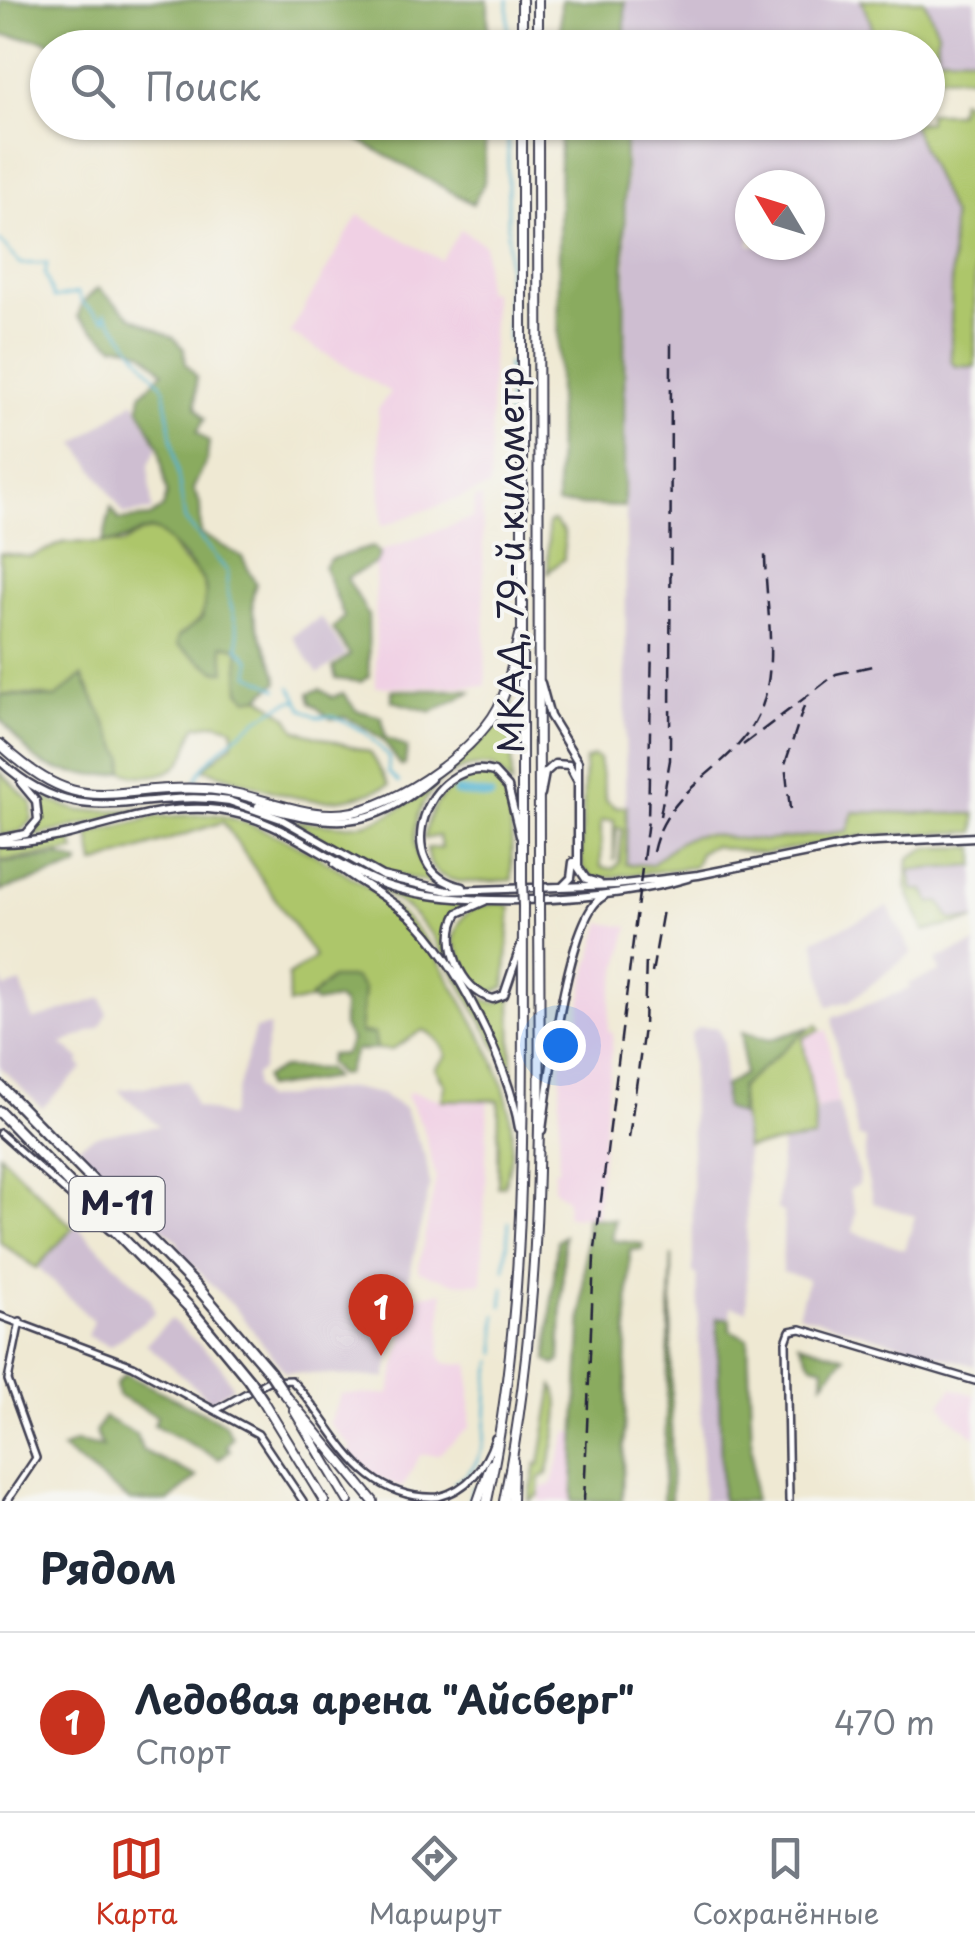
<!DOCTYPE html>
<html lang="ru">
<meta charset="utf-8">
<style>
:root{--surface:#fff;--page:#f6f6f7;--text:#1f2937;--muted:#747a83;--line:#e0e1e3;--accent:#c8321e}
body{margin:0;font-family:"Playpen Sans",sans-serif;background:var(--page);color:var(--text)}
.compass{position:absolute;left:735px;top:170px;width:90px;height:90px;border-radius:50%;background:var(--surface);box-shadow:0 2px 8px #0004;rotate:308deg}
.you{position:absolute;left:560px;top:1045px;width:35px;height:35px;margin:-25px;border:8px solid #fff;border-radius:50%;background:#1a73e8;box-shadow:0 0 0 15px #1a73e833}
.badge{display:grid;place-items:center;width:65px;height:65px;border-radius:50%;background:var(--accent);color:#fff;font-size:32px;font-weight:700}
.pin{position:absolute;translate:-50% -82px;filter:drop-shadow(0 2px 5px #0008)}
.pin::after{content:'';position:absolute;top:52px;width:35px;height:30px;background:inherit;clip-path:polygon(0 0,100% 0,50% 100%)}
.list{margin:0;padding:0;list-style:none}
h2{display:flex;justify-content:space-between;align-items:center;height:130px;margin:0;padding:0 40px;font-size:42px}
h2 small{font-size:32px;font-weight:400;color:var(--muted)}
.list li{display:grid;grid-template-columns:65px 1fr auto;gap:30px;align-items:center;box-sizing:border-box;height:180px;padding:0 40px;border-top:2px solid var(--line)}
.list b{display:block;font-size:38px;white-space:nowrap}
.list p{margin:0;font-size:32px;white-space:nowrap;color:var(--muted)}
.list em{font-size:32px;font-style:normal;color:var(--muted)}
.icon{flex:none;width:55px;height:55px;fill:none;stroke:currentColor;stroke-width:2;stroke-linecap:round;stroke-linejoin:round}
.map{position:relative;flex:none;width:975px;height:1501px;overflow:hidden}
.search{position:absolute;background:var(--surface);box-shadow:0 2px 8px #0004;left:30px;right:30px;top:30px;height:110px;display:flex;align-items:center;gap:25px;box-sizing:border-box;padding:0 35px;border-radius:55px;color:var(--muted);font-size:38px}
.sheet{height:310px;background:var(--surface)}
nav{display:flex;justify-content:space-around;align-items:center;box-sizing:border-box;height:140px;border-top:2px solid var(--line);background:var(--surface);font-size:28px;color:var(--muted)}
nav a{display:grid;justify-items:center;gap:5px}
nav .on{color:var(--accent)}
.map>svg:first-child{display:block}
.built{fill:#f0d0e4}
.industrial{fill:#cebed1;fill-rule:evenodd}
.green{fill:#adc66b;stroke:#687453;stroke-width:2.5;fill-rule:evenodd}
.forest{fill:#8aab5f;stroke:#56664d;stroke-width:2.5}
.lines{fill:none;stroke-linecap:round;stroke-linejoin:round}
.stream{stroke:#52b3d0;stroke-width:2.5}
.river{stroke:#52b3d0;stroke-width:9}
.tertiary-casing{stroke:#414052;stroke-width:10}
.secondary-casing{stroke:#414052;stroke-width:11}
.primary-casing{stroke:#414052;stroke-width:12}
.trunk-casing{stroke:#414052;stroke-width:12}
.motorway-casing{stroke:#414052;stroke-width:14}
.tertiary{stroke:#fff;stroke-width:5}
.secondary{stroke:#fff;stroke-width:6}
.primary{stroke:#fff;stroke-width:8}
.trunk{stroke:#fff;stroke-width:8}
.motorway{stroke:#fff;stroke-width:9}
.rail{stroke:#22223b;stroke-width:2.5;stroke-dasharray:15 8;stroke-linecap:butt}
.trunk-bridge-casing{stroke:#414052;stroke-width:12;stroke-linecap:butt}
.motorway-bridge-casing{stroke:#414052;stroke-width:14;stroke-linecap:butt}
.trunk-bridge{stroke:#fff;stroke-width:8}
.motorway-bridge{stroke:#fff;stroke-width:9}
.labels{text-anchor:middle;stroke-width:8;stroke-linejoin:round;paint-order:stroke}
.shield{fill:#f6f6f2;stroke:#626272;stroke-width:2.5}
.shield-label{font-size:32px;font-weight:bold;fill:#22223b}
.street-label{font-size:35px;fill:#22223b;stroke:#f6f6f2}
</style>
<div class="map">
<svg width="975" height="1501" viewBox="0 0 975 1501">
<rect width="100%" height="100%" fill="#f6f6f2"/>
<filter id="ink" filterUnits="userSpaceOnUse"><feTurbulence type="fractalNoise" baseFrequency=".01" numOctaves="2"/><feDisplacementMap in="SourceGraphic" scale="20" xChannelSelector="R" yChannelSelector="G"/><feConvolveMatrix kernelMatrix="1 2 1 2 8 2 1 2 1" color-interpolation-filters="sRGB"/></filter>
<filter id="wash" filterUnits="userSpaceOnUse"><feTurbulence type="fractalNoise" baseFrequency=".0048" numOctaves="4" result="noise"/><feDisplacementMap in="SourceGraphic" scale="40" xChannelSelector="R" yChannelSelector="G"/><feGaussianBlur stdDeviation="2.25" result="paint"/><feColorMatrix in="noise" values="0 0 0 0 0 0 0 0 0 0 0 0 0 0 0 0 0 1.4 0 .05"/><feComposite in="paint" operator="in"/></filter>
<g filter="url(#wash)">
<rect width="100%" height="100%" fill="#efe9d3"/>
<path class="built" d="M358,215L441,260L461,229L485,245V291L493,292L490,487L382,526L378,409L390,392L290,333Z
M482,497L486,686L376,687L375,553L472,518L475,498Z
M602,923L629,927L611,997L608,1031L613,1033L612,1047L596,1218L566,1216L567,1200L554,1189V1170H558L561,1062L574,1049L585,980Z
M827,1030L838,1103L817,1109L809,1095L803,1038Z
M412,1092L442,1100H488L482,1283H455L418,1271L436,1178L424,1130L406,1094Z
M443,1292L440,1356L445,1363L470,1364V1427L438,1455H420L402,1488L373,1475L349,1453L352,1448L329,1423L341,1394H389L413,1296Z
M952,1388L975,1395V1437L949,1417L941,1403Z
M568,1432L577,1433L572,1501H539L543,1487L551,1485Z"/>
<path class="industrial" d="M626,0H861L871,23L872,47H627Z
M924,0H975V57L937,56L938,31Z
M627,123H911L952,216L951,360L956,366L975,367V814L853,812L847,831L763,841L702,832L652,865L625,864ZM750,185H810V245H750Z
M134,401L157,447L149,465L152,511L124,514L76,443Z
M321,617L346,655L318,674L292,636Z
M975,866V920L954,922L913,891L910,870Z
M888,907L912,953L850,1001L828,1006L814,940Z
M975,944V1366L798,1314L808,1279L782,1272L784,1213L777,1209L782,1144L813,1139L817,1109L838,1103L859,1175L858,1185L849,1190L856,1212L853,1232L905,1250L915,1216L873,1203L864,1162L866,1139L858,1136L846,1081L842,1078L832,1018L911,988L907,984L940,972L936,959Z
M0,975L5,988L21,983L33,1020L102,998L107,1014L100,1027L62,1044L81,1060L78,1063L83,1068L42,1108L0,1067Z
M270,1026L262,1070L255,1075V1087L264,1099L350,1088L381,1094L404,1108L426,1159L430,1185L386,1378L285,1372L236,1309L184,1257L176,1239L140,1212L78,1146L97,1135L159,1126L118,1090L187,1081L195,1106L229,1117L255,1029Z
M699,1027H717L724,1042V1108L740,1115L746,1148L747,1311L731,1306L730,1318L717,1319L722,1501H703L697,1274L693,1273L691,1033Z
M77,1226L151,1300L155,1313L110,1346L87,1336L93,1321L38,1267Z
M171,1319L219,1363L233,1387L211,1401L146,1344Z"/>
<path class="green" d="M861,0H924L938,31L937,56L975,57V78L938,76L937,82H928V48L872,47L871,23Z
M960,100L965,101L975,128V367L956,366L951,360L952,216L911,123L928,122V113H958Z
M553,521L564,532V559L548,572V523Z
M159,530C170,538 171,544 178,554C184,564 195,568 200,577C215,599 195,631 185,651L216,671L224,659L222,645L238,648L240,691L247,698L260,697L288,717L296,730L370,752L389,785C315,819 276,789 203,769L233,743V728L217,723L197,726C189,736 190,746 184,757C174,777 141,780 123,771C125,739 85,710 56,699C41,693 17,695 0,695V553L31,557L65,542L122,544L145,531Z
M511,691L512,785L493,767C428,755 386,846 439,885L383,872L292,821C315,821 340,829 367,823C415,810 497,738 511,691Z
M594,756L599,759L606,800L615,807L627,806L626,864L652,865C701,814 712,843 768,840C794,839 821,834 847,831L853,812L975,814V832L869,835L763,854L713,846L701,851L694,867L594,879L583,868L581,857L585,760ZM614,820V861L617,827L622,829L619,863L613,869L601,867V821Z
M0,772L32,803V820L20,832L0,835Z
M486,774C519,790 510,849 512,880C487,881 426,893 427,848H441L439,836L424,839C429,805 450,777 486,774Z
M38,796L79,811L147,809L32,837L43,820Z
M214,814C274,826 376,884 417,930C434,948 445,973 458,994C493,1055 528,1114 504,1186L498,1187L499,1100H442L445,1085L435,1068L446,1057C446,1047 432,1033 423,1030L391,1050L377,1049L374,1034L360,1033L364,989L289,1004L288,976L315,957L223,822L94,864L89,834L155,817Z
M71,839L75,851L0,861V847Z
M975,847V866L910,870L913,890H924L931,903L940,902L951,919L975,920L924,931L906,887L909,858L927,848Z
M370,883L415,898L466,902C425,926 453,971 477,997L496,1003L511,994L512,1074L432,935L408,909Z
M499,903L511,906L505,987L489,994L477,987L453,941C459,913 471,906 499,903Z
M817,1024L820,1030L803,1038C807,1074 818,1104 814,1138L746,1148L739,1089L781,1049Z
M0,1154L73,1228L36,1268L0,1242Z
M553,1386C567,1399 552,1455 547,1474L540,1478L539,1495L529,1501L536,1464H540Z"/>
<path class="forest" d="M0,0H488V47H59L44,40L0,35Z
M561,0L625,2V47H560Z
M328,123H486L484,183L473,204Z
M560,123H625L624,507L557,504Z
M98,288L132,317L174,338L184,349L186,364L196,376V407L205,419L197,432L209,442L207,459L193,489L200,503L201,534L242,557L256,584C242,618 273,649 278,682L260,697L248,699L240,691L238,648L222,645L225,671H216L177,645L178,637L202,618C203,609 207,595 205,586C204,577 162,531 155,530C137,528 128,545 103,542L111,507L119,520L150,517L163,508L167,494L159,447L139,407L141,394L163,372C149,355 136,344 114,346L78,317L82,303Z
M373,547L380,554L376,563L347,578L368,615L369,676L361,682L336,679L333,667L350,655L333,629L344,617L324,567L330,559Z
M82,676L124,758L123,771C106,780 51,772 37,760C29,754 6,726 0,718V695L55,698Z
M320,689L332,697L343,693L356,710L382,717L385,737L407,748L405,765L401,766L383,740L363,726L345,717L331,719L311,703L309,693Z
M392,690H466L471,692L432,712L392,701Z
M61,856L79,863L78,867L0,891V863Z
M331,978H354L364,989L360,1033L374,1034L377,1049L355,1051L346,1074L339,1075L328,1063L330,1055L345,1054L351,1040L343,1027V1005L337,999L315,1003L310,998Z
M810,1027L740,1087V1115L724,1108V1086L744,1074L742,1032L769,1040Z
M282,1068L326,1069L334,1078L266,1088L264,1078Z
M587,1217L615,1220L612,1240L643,1244L642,1249L630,1250L622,1501H572Z
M564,1236L560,1362L555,1365L547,1360L557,1241Z
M672,1255L671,1501H663Z
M717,1318H730V1330L748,1339L754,1501H722Z
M799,1343L845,1357L823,1382L824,1367L812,1364Z
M125,1374L224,1423L232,1437L226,1446L230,1450L219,1459L154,1425L157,1416L118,1396L116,1384Z
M104,1417L137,1435L142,1450L197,1477L168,1501H130L62,1449L76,1442L103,1447L95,1433Z"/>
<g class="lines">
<path class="stream" d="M508,0V48
M508,122V341
M0,241L21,264L47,263L45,274L54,298L78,293L82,303L105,320V313L164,388L185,520L228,572C223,601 241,620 238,648L250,660V675L278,689
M508,454V364
M291,687L303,709L317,717L333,716L364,731L389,757L388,772L399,782
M196,780C202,758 275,702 297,700
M505,1269L509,1222
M502,1306L504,1288
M496,1315V1354
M454,1483C500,1460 479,1401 493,1361
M469,1501L473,1487"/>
<path class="river" d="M457,792L490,796"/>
</g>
</g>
<g filter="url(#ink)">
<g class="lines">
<g class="tertiary-casing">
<path id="tertiary" d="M0,1133L110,1231
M0,1316L133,1366L258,1434L303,1501
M216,1410L268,1381L291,1380C336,1424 356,1501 438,1497C468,1490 486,1466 495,1438
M7,1501L36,1458L8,1380L20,1321
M789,1501L786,1342L790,1331L801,1329L975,1381"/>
</g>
<g class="secondary-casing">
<path id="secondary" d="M541,683L550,716L578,762V867L586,879L599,883
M0,761C82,837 138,787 230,801
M541,794L545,773L555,764L569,765L577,780
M229,801L281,819L382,876L448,891L616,885L698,875L857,843L975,837
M258,806C333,825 368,833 431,779
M0,839L26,834L38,820L36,801L21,783
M0,843C75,844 143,801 218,810C278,817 324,860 378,882C451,912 612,901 688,878
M335,864C360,883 388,897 411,917C457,960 509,1067 519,1128
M563,886L571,878L573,862
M463,887C385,872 428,753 494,772L508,787L520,836
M485,901L458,913C441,941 460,991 493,999L504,995L521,945
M542,1130C548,1087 568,912 604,896"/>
</g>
<g class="primary-casing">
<path id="primary" d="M294,1410L348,1501
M478,1501L491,1464
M512,1501L513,1461"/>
</g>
<g class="trunk-casing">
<path id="trunk" d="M522,0V48
M538,0V48
M522,122V882
M538,122L539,882
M0,744C84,822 107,784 204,789C248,791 288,813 331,814C385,816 473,755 498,708C510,685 513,659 519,635
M283,1392L373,1501
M263,1401L324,1501
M487,1501C529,1304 522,1106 523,906
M504,1501C544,1304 540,1106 539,906"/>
</g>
<g class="motorway-casing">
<path id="motorway" d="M0,1086L198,1288L269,1371
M0,1112L188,1306L249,1380"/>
</g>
<use href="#tertiary" class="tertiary"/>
<use href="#secondary" class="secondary"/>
<use href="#primary" class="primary"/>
<use href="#trunk" class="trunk"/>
<use href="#motorway" class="motorway"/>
<path class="rail" d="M743,745L836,674L877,665
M790,809L785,764L804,706
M660,816L670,760L671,343
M653,852C668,783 733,771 759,714C780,667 765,603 765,553
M652,973L663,910
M629,1138L644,1028L646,957
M584,1501L594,1257L648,820L652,645"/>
<g class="trunk-bridge-casing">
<path id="trunk-bridge" d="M522,882L523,906
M539,882V906"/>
</g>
<g class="motorway-bridge-casing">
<path id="motorway-bridge" d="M269,1371L283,1392
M249,1380L263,1401"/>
</g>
<use href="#trunk-bridge" class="trunk-bridge"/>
<use href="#motorway-bridge" class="motorway-bridge"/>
</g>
</g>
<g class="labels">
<rect class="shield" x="69.5" y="1177" width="95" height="54" rx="8"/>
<g class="shield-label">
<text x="117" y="1215">М-11</text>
</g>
<g class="street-label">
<text transform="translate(512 560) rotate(-90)" y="12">МКАД, 79-й километр</text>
</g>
</g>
</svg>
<svg class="compass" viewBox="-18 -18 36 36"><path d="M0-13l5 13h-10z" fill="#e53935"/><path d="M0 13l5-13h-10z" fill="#747a83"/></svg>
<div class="you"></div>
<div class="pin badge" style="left:381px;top:1356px">1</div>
<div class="search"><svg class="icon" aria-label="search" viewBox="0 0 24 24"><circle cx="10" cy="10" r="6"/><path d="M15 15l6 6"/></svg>Поиск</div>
</div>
<section class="sheet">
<h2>Рядом<small></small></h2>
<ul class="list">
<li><span class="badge">1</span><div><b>Ледовая арена &quot;Айсберг&quot;</b><p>Спорт</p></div><em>470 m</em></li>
</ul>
</section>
<nav>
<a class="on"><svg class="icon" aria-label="map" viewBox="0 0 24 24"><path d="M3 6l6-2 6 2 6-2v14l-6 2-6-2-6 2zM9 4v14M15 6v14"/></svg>Карта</a>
<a><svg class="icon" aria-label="directions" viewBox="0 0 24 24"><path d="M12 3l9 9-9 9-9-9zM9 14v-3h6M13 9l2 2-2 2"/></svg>Маршрут</a>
<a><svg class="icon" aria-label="saved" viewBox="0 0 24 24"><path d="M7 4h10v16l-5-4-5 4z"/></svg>Сохранённые</a>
</nav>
